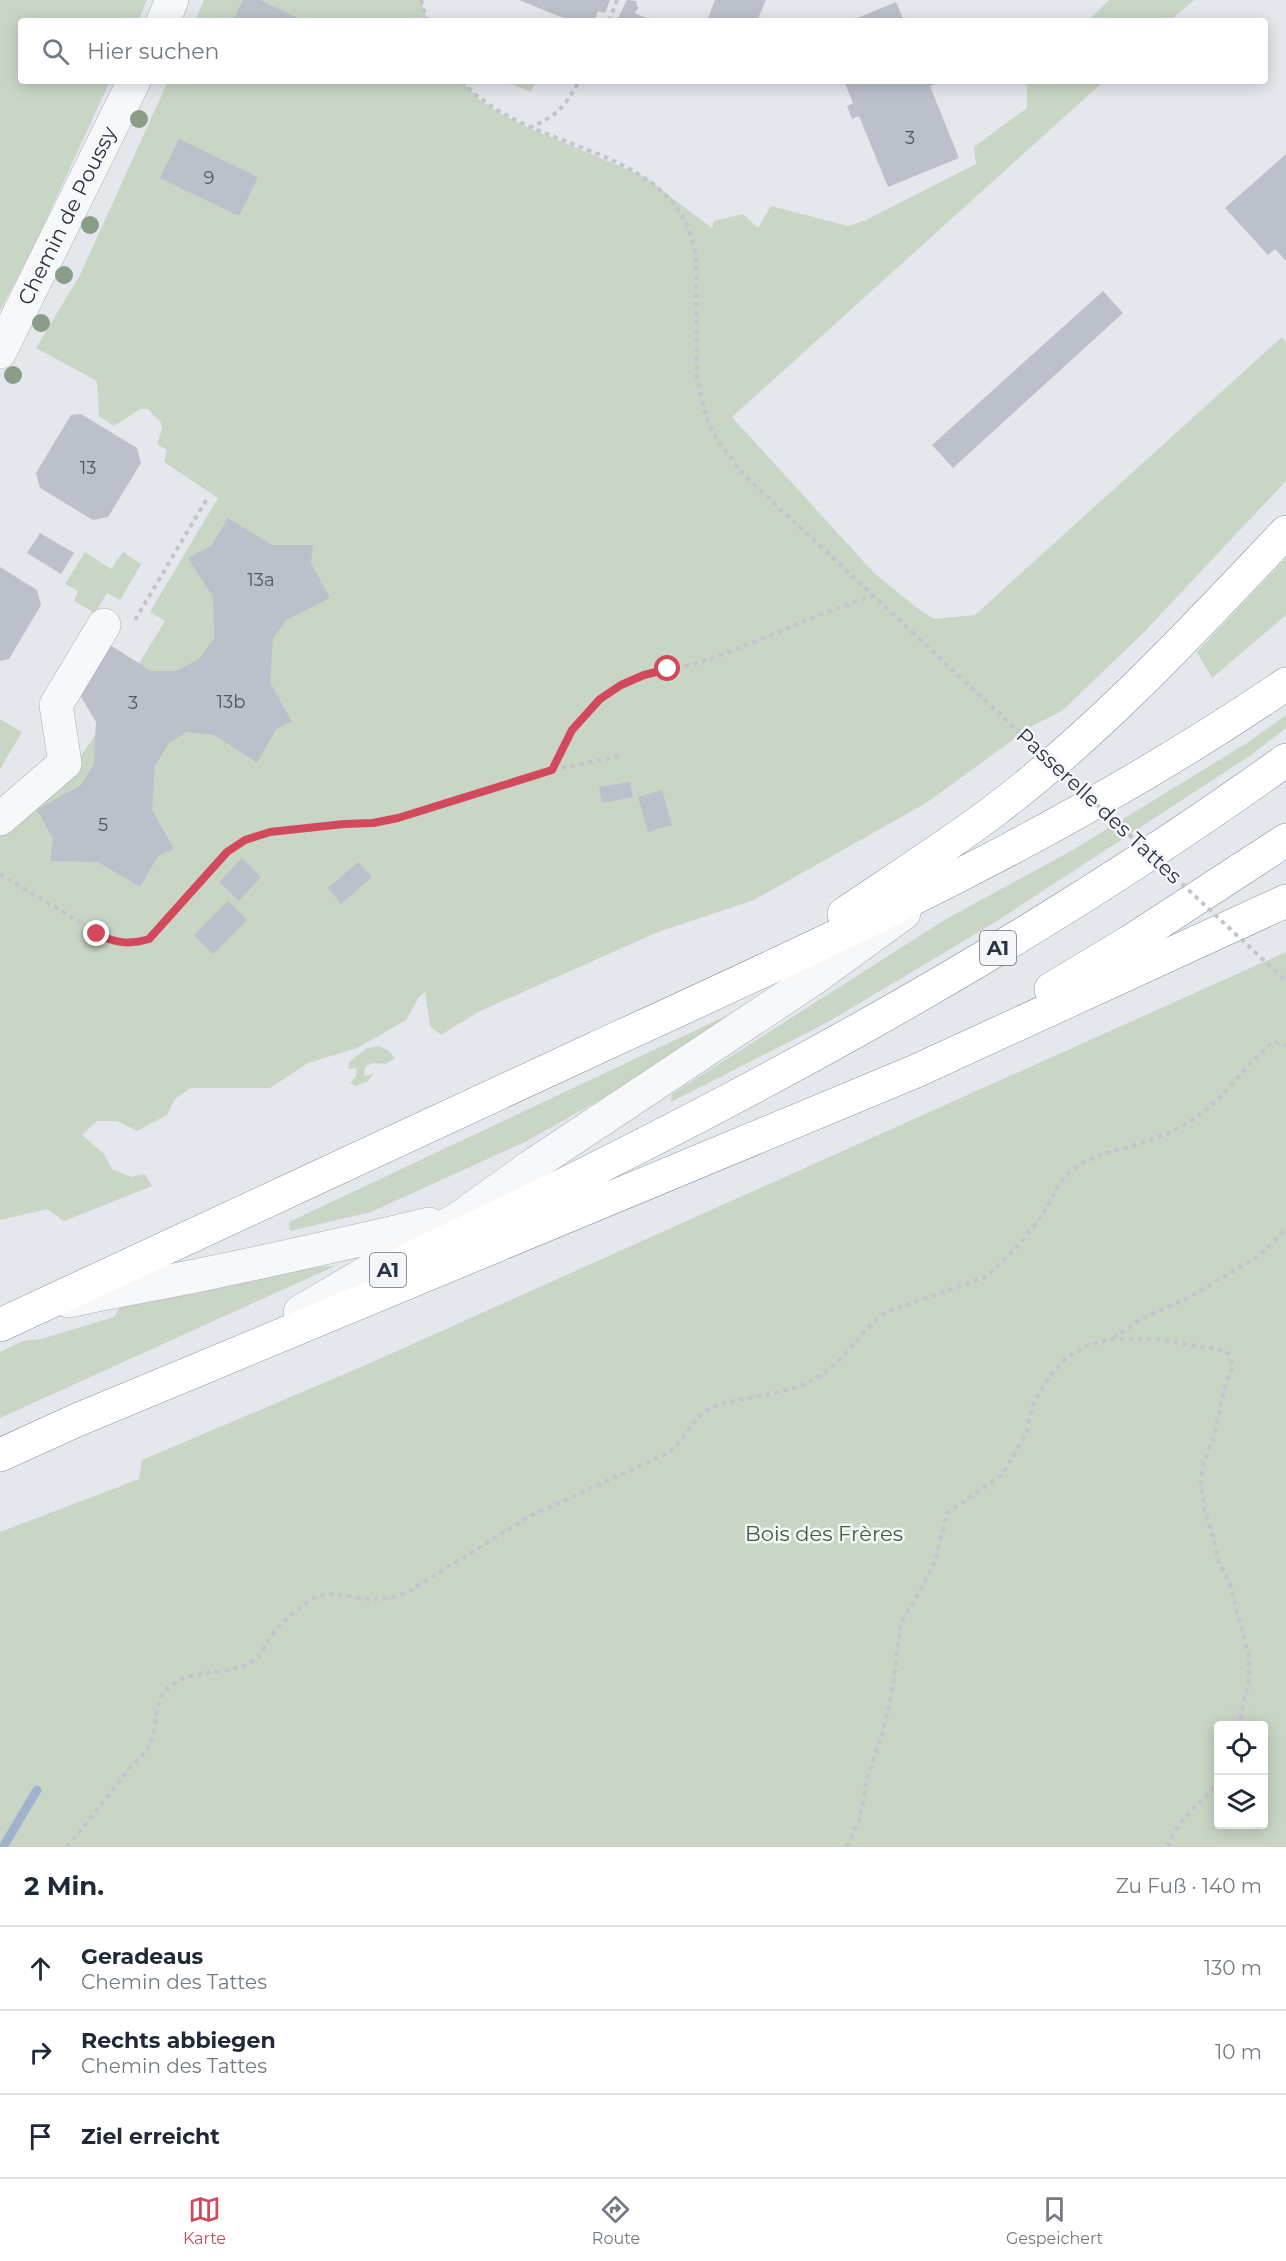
<!DOCTYPE html>
<html lang="de">
<meta charset="utf-8">
<style>
:root{--surface:#fff;--page:#f2f2f3;--text:#1f2937;--muted:#747a83;--line:#e0e1e3;--accent:#d1495b}
body{margin:0;font-family:Montserrat,sans-serif;background:var(--page);color:var(--text)}
.controls{position:absolute;right:18px;bottom:18px;display:grid;overflow:hidden;border-radius:6px;box-shadow:0 3px 15px #0003}
.controls button{width:54px;height:54px;display:grid;place-items:center;padding:0;border:0;border-bottom:2px solid var(--line);background:var(--surface);color:var(--text);font:30px sans-serif}
.stop{position:absolute;width:18px;height:18px;margin:-14px;border:4px solid #d1495b;border-radius:50%;background:#fff}
.stop.end{background:#d1495b;border-color:#fff;box-shadow:0 2px 6px #0008}
.list{margin:0;padding:0;list-style:none}
h2{display:flex;justify-content:space-between;align-items:center;height:78px;margin:0;padding:0 24px;font-size:26px}
h2 small{font-size:20px;font-weight:400;color:var(--muted)}
.list li{display:grid;grid-template-columns:39px 1fr auto;gap:18px;align-items:center;box-sizing:border-box;height:84px;padding:0 24px;border-top:2px solid var(--line)}
.list b{display:block;font-size:22px;white-space:nowrap}
.list p{margin:0;font-size:20px;white-space:nowrap;color:var(--muted)}
.list em{font-size:20px;font-style:normal;color:var(--muted)}
.icon{flex:none;width:33px;height:33px;fill:none;stroke:currentColor;stroke-width:2;stroke-linecap:round;stroke-linejoin:round}
.map{position:relative;flex:none;width:1286px;height:1847px;overflow:hidden}
.search{position:absolute;background:var(--surface);box-shadow:0 3px 15px #0003;left:18px;right:18px;top:18px;height:66px;display:flex;align-items:center;gap:15px;box-sizing:border-box;padding:0 21px;border-radius:6px;color:var(--muted);font-size:22px}
.sheet{height:330px;background:var(--surface)}
nav{display:flex;justify-content:space-around;align-items:center;box-sizing:border-box;height:84px;border-top:2px solid var(--line);background:var(--surface);font-size:16px;color:var(--muted)}
nav a{display:grid;justify-items:center;gap:3px}
nav .on{color:var(--accent)}
.map>svg:first-child{display:block}
.green{fill:#c9d6c5;fill-rule:evenodd}
.lines{fill:none;stroke-linecap:round;stroke-linejoin:round}
.stream{stroke:#9fb4cc;stroke-width:9}
.building{fill:#bbc0ca}
.minor-casing{stroke:#a9aeb7;stroke-width:34}
.highway-casing{stroke:#8b94a3;stroke-width:34}
.path{stroke:#c2c5cb;stroke-width:4;stroke-dasharray:4.5 4.5;stroke-linecap:butt}
.minor{stroke:#f7f8fa;stroke-width:33}
.highway{stroke:#fff;stroke-width:33}
.path-bridge{stroke:#c2c5cb;stroke-width:4;stroke-dasharray:4.5 4.5;stroke-linecap:butt}
.tree{fill:#899d89}
.route{stroke:#d1495b;stroke-width:8}
.labels{text-anchor:middle;stroke-width:5;stroke-linejoin:round;paint-order:stroke}
.number-label{font-size:18px;fill:#4f5766}
.shield{fill:#f4f6f9;stroke:#676e7b;stroke-width:1.5}
.shield-label{font-size:20px;font-weight:bold;fill:#2b3445}
.street-label{font-size:21px;fill:#2b3445;stroke:#f4f6f9}
.park-label{font-size:21px;fill:#3f6138;stroke:#f4f6f9}
</style>
<div class="map">
<svg width="1286" height="1847" viewBox="0 0 1286 1847">
<rect width="100%" height="100%" fill="#e4e7ec"/>
<path class="green" d="M0,0H147L138,21H21V81H110L33,248L0,311Z
M204,0H421L427,21H195Z
M1109,0H1194L1170,21H1088Z
M168,81H462L480,100L500,113L529,128L643,176L712,228L714,221L743,214L758,228L771,206L848,226L864,221L976,164L974,147L1027,108V81H1104L732,417L874,573L922,612L934,619L975,615L1282,337L1286,342V481L1144,632L1062,711L1032,726L926,803L754,900L658,932L478,1012L441,1035L430,1026L425,992L419,997L406,1020L357,1048L308,1063L270,1088H190L174,1100L167,1115L137,1131L117,1121H97L82,1135L103,1153L112,1169L131,1177L145,1174L152,1186L64,1221L47,1209L0,1220V830L74,765L92,740L165,621L150,612L218,498L164,462L167,450L157,444L162,429L161,423L148,409H140L114,426L99,416L97,381L36,348L80,275Z
M503,81H535L531,92Z
M85,552L111,569L123,552L141,564L120,600L107,593L95,613L74,601L78,591L65,584Z
M1286,558V615L1212,678L1197,652Z
M1286,715V728L1251,755L997,921L828,1022L671,1102L672,1094L946,919L1071,851L1247,743Z
M0,719L22,732L0,769Z
M1286,952V1847H0V1532L139,1479L142,1460L368,1364ZM1218,1726H1264V1824H1218Z
M728,1015L635,1080L527,1141L371,1212L290,1231L289,1222Z
M379,1046L388,1050L395,1058L386,1064L372,1063L365,1067L364,1076L374,1074L368,1081L356,1086L350,1083L356,1077L357,1068L348,1069L349,1062L367,1048Z
M335,1266L0,1418V1352L23,1341L41,1339L114,1317L121,1306L313,1267Z"/>
<g class="lines">
<path class="stream" d="M3,1847L37,1790"/>
</g>
<path class="building" d="M243,0H260L304,21H233Z
M519,0H610L605,13L598,11L594,21H571Z
M627,0L636,1L638,8L635,13L648,19L647,21H624L618,18Z
M715,0H766L757,21H707Z
M896,2L904,21H850Z
M844,81H935L936,84L930,86L959,158L888,187L859,116L852,119L847,106L853,103Z
M179,139L258,177L239,216L160,178Z
M1286,154V261L1275,249L1268,255L1225,208Z
M1103,291L1123,313L953,468L932,445Z
M81,414L137,448L141,463L108,517L93,520L40,488L36,473L71,415Z
M228,518L272,545H313L311,563L330,598L286,620L273,639L270,682L292,722L276,729L257,763L214,735L187,732L169,743L155,766L152,810L174,849L158,856L140,887L98,862L50,861L53,839L37,810L81,785L94,764L96,722L73,683L110,645L151,671H176L199,659L214,638L213,597L188,558L211,546Z
M40,533L74,553L61,574L27,553Z
M0,567L37,590L41,605L9,659L0,661Z
M630,782L633,797L602,803L599,787Z
M662,790L672,825L648,832L638,797Z
M242,858L261,877L239,901L219,882Z
M358,862L372,877L341,904L328,888Z
M228,901L247,920L213,954L194,935Z"/>
<g class="lines">
<g class="minor-casing">
<g id="minor">
<path d="M163,21L172,0"/>
<path id="s1" d="M0,352L134,81"/>
<path d="M0,819L65,763L56,705L104,625"/>
<path d="M69,1301C113,1291 156,1284 200,1275C277,1259 353,1242 429,1224"/>
<path d="M300,1312L462,1216L530,1167L816,977L904,913"/>
</g>
</g>
<g class="highway-casing">
<path id="highway" d="M844,914C894,880 946,847 994,811C1102,729 1193,630 1286,532
M1051,989L1131,941L1286,840
M408,1260C712,1116 1012,957 1286,760
M0,1325C199,1234 397,1139 596,1048C833,939 1070,832 1286,684
M0,1455L77,1420L916,1071L1286,901"/>
</g>
<path class="path" d="M421,0L427,21
M609,21L617,0
M462,81C527,156 678,141 696,256L697,378L707,420L716,439L743,474L912,632
M529,128C559,114 563,109 579,81
M135,620L208,497
M553,770L624,755
M0,874L111,941C127,945 143,944 156,933L227,852L245,840L270,832L298,828L388,821L552,770C567,740 582,710 611,691C639,671 675,671 706,660C762,641 815,614 872,596
M1113,1338L1143,1318L1188,1298L1259,1256L1286,1229
M67,1847C87,1822 107,1797 127,1772C134,1763 145,1754 150,1744C158,1726 153,1702 168,1688C193,1665 231,1679 257,1658C263,1653 264,1646 269,1639C278,1626 302,1603 316,1597C334,1590 352,1598 370,1599C383,1600 394,1597 406,1593L530,1516L668,1453C685,1440 692,1417 712,1407C718,1404 727,1403 734,1401C763,1394 795,1393 821,1375C847,1358 861,1330 886,1312L983,1278C1004,1263 1034,1230 1047,1207C1053,1197 1057,1184 1066,1176C1086,1155 1114,1152 1141,1143C1157,1138 1176,1130 1191,1121C1225,1099 1243,1067 1273,1042L1286,1045
M847,1847L860,1818L867,1778L883,1732L892,1691L901,1622L923,1586L935,1561L947,1513L1002,1475L1026,1434L1034,1402L1051,1375L1066,1358L1086,1346L1111,1339H1157L1226,1351L1231,1358L1233,1367L1225,1386L1215,1432L1203,1465L1201,1483L1205,1513L1213,1536L1219,1563L1229,1581L1249,1656V1680L1242,1710L1240,1726
M1168,1847C1175,1821 1202,1803 1218,1783"/>
<use href="#minor" class="minor"/>
<use href="#highway" class="highway"/>
<path class="path-bridge" d="M912,632L1286,981"/>
</g>
<g class="tree">
<circle cx="139" cy="119" r="9"/>
<circle cx="90" cy="225" r="9"/>
<circle cx="64" cy="275" r="9"/>
<circle cx="41" cy="323" r="9"/>
<circle cx="13" cy="375" r="9"/>
</g>
<g class="lines">
<path class="route" d="M97,934C115,943 129,945 149,939L227,852L245,840L270,832L344,824L373,823L398,818L552,770L572,730L600,699L621,685L644,675L668,669"/>
</g>
<g class="labels">
<g class="number-label">
<text x="910" y="144">3</text>
<text x="209" y="184">9</text>
<text x="88" y="474">13</text>
<text x="261" y="586">13a</text>
<text x="231" y="708">13b</text>
<text x="133" y="709">3</text>
<text x="103" y="831">5</text>
</g>
<g class="shield">
<rect x="980" y="931" width="36" height="34" rx="4.5"/>
<rect x="370" y="1253" width="36" height="34" rx="4.5"/>
</g>
<g class="shield-label">
<text x="998" y="955">A1</text>
<text x="388" y="1277">A1</text>
</g>
<g class="street-label">
<text dy="7" stroke="none"><textPath href="#s1" startOffset="152">Chemin de Poussy</textPath></text>
<text transform="translate(1099 806) rotate(43)" y="7">Passerelle des Tattes</text>
</g>
<g class="park-label">
<text x="824" y="1541">Bois des Frères</text>
</g>
</g>
</svg>
<div class="controls">
<button><svg class="icon" aria-label="locate" viewBox="0 0 24 24"><circle cx="12" cy="12" r="6"/><path d="M12 2v4M12 18v4M2 12h4M18 12h4"/></svg></button>
<button><svg class="icon" aria-label="layers" viewBox="0 0 24 24"><path d="M12 4l9 5-9 5-9-5zM3 14l9 5 9-5"/></svg></button>
</div>
<div class="stop" style="left:668px;top:669px"></div>
<div class="stop end" style="left:97px;top:934px"></div>
<div class="search"><svg class="icon" aria-label="search" viewBox="0 0 24 24"><circle cx="10" cy="10" r="6"/><path d="M15 15l6 6"/></svg>Hier suchen</div>
</div>
<section class="sheet">
<h2>2 Min.<small>Zu Fuß · 140 m</small></h2>
<ul class="list">
<li><svg class="icon" aria-label="ahead" viewBox="0 0 24 24"><path d="M12 20V5M6 11l6-6 6 6"/></svg><div><b>Geradeaus</b><p>Chemin des Tattes</p></div><em>130 m</em></li>
<li><svg class="icon" aria-label="right" viewBox="0 0 24 24"><path d="M7 20v-9h11M14 6l5 5-5 5"/></svg><div><b>Rechts abbiegen</b><p>Chemin des Tattes</p></div><em>10 m</em></li>
<li><svg class="icon" aria-label="arrive" viewBox="0 0 24 24"><path d="M6 21V4h12l-3 4 3 4H6"/></svg><div><b>Ziel erreicht</b></div></li>
</ul>
</section>
<nav>
<a class="on"><svg class="icon" aria-label="map" viewBox="0 0 24 24"><path d="M3 6l6-2 6 2 6-2v14l-6 2-6-2-6 2zM9 4v14M15 6v14"/></svg>Karte</a>
<a><svg class="icon" aria-label="directions" viewBox="0 0 24 24"><path d="M12 3l9 9-9 9-9-9zM9 14v-3h6M13 9l2 2-2 2"/></svg>Route</a>
<a><svg class="icon" aria-label="saved" viewBox="0 0 24 24"><path d="M7 4h10v16l-5-4-5 4z"/></svg>Gespeichert</a>
</nav>
